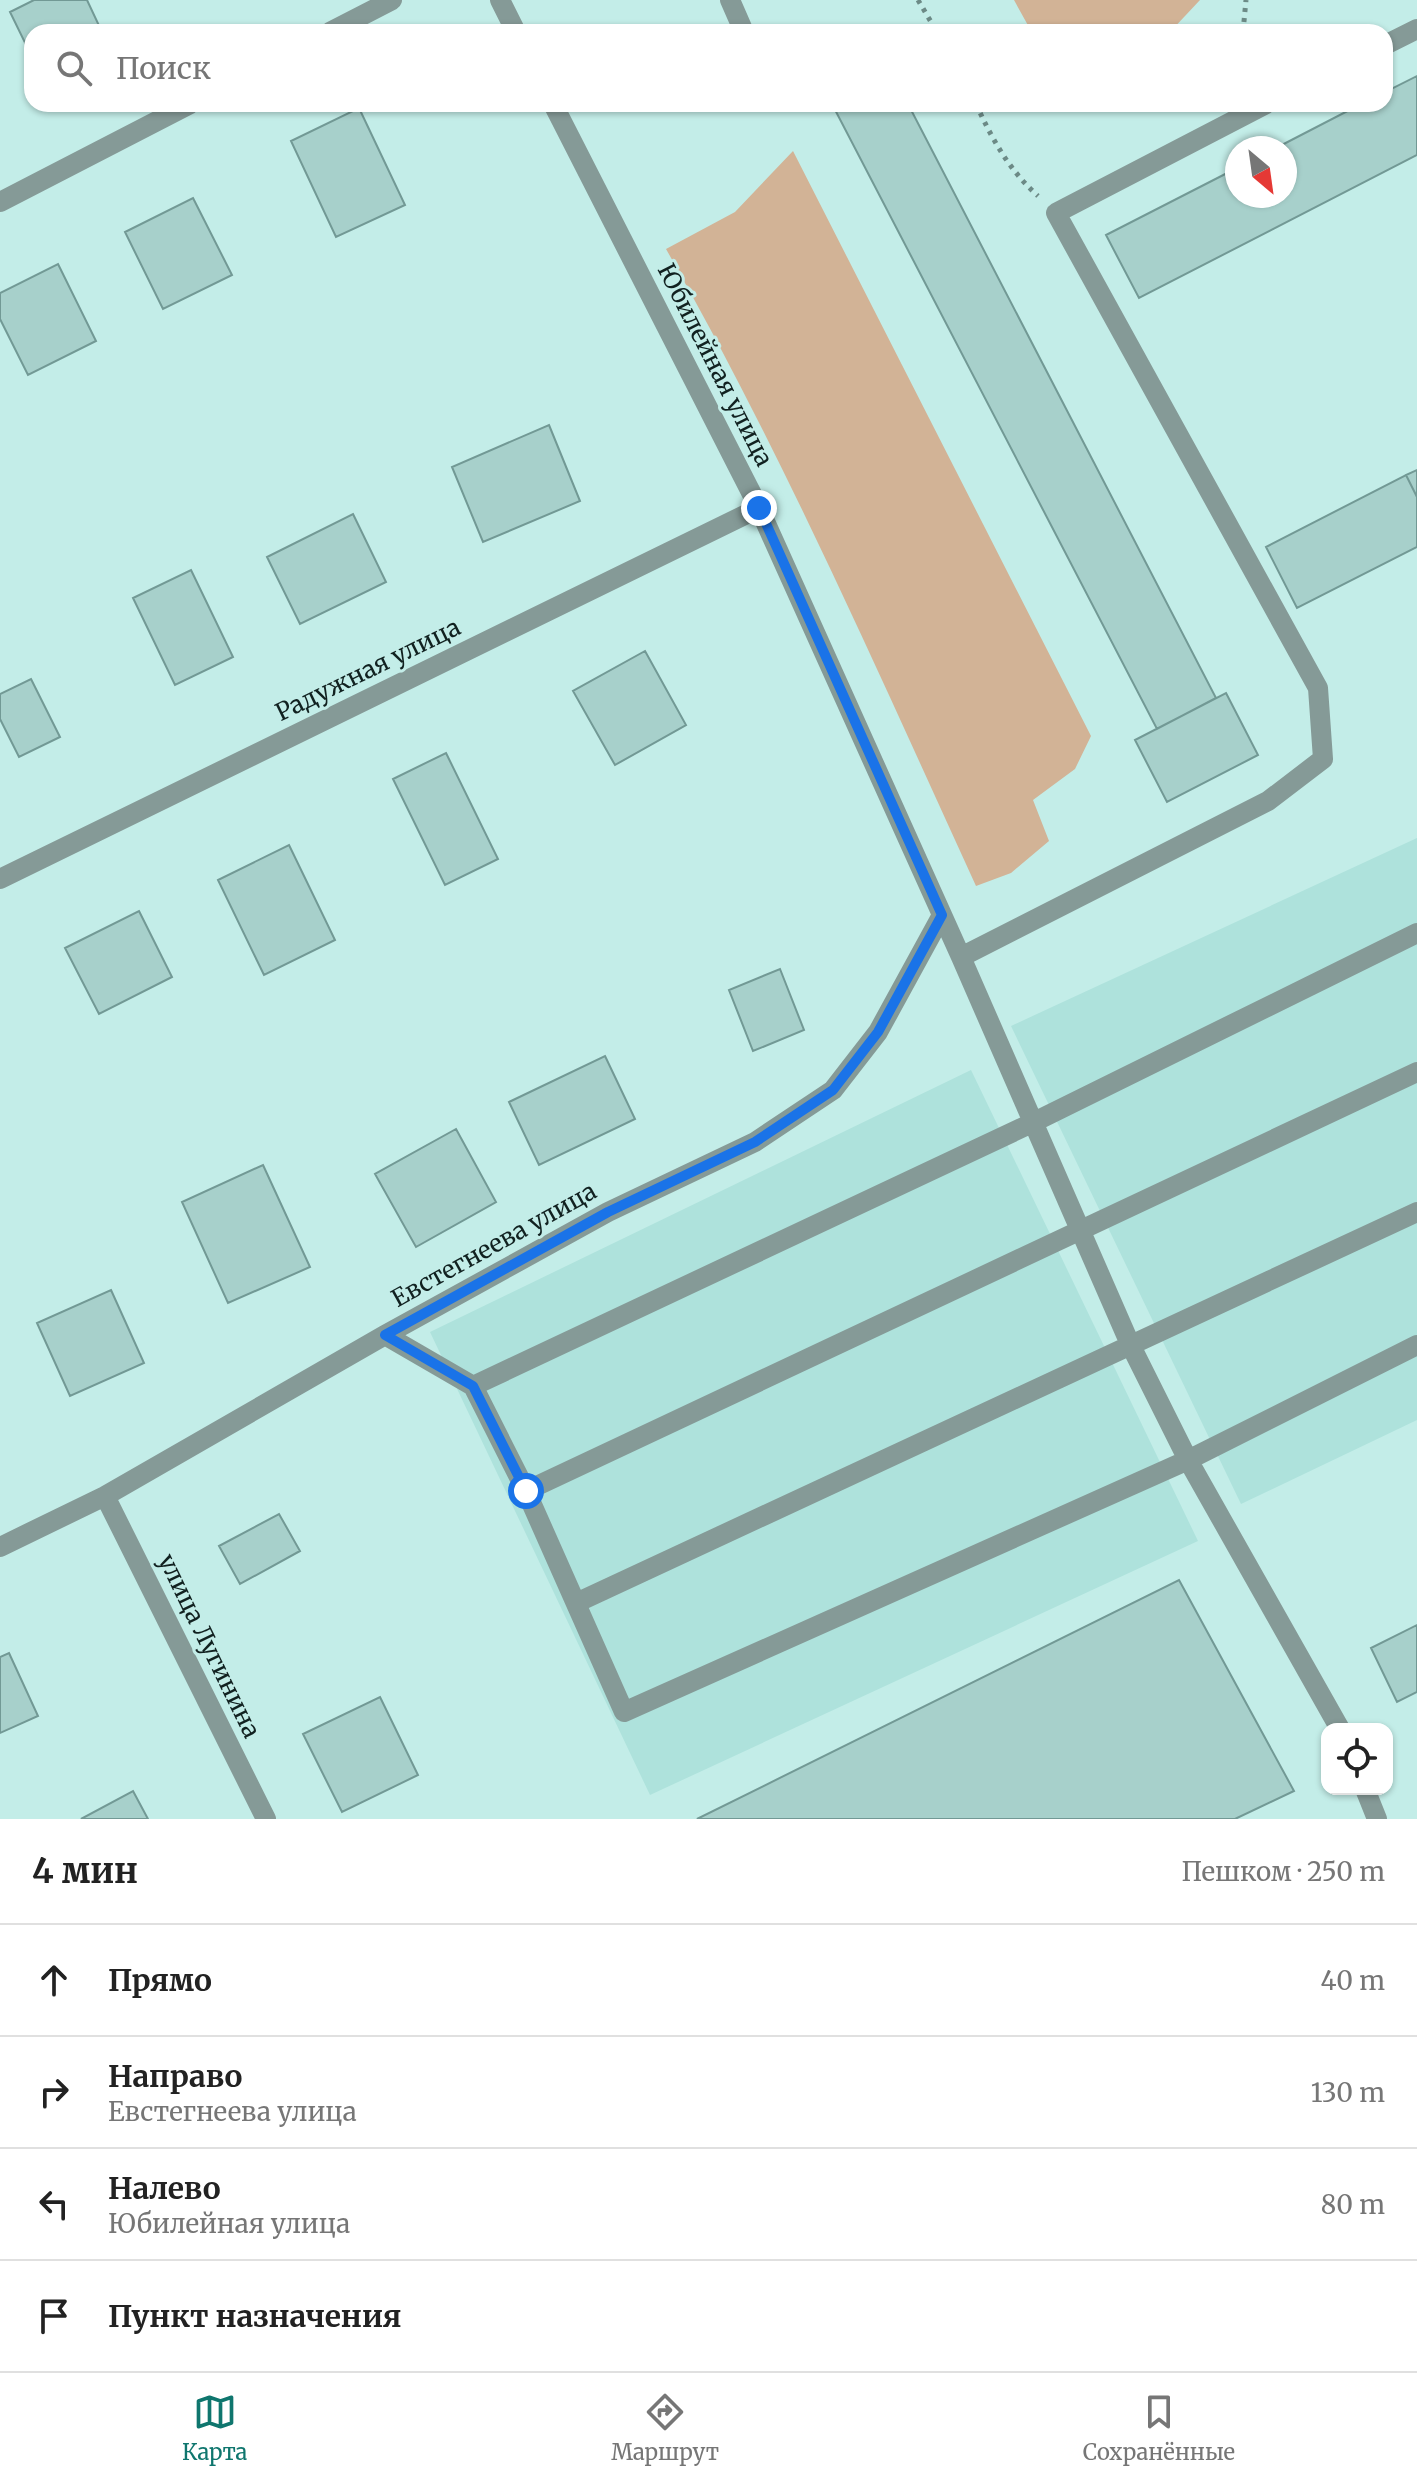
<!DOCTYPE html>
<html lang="ru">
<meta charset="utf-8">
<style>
:root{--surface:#fff;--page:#f6f6f6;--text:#222;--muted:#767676;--line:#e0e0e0;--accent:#0f766e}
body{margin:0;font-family:Merriweather,serif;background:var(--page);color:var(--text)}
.controls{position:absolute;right:24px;bottom:24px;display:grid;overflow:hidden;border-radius:16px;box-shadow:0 2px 6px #0004}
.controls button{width:72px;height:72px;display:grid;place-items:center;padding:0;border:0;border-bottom:2px solid var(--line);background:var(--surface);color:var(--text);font:40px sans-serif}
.compass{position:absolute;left:1225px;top:136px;width:72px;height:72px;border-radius:50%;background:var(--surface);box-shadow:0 2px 6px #0004;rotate:151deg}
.stop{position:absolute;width:24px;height:24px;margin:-18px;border:6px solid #1a73e8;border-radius:50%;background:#fff}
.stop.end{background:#1a73e8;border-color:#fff;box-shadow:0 2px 8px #0008}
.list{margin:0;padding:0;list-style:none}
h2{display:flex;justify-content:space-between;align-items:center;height:104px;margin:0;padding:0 32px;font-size:34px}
h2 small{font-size:26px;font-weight:400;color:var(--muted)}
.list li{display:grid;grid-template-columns:52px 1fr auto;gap:24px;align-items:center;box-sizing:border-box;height:112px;padding:0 32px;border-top:2px solid var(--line)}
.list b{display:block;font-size:30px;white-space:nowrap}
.list p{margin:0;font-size:26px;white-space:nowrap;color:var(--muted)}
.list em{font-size:26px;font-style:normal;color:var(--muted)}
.icon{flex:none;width:44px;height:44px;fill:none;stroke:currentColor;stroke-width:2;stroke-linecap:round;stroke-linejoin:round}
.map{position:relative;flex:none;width:1417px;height:1819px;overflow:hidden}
.search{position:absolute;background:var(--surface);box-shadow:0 2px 6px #0004;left:24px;right:24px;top:24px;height:88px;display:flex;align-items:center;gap:20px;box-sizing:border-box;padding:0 28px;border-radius:24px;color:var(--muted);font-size:30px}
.sheet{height:552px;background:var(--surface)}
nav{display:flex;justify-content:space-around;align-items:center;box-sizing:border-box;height:112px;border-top:2px solid var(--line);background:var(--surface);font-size:22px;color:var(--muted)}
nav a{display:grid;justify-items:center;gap:4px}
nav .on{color:var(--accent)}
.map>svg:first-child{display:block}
.built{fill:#aee2dc}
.green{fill:#d2b396}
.building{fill:#a7d0cb;stroke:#729995;stroke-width:2}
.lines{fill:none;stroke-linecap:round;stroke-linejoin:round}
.path{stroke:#6c8a86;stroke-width:5;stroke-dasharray:4 6;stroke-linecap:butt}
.minor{stroke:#859a97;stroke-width:20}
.route{stroke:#1a73e8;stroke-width:10}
.labels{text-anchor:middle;stroke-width:6;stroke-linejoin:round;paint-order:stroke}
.street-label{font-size:24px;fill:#112120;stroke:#c3ede8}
</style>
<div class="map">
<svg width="1417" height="1819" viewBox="0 0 1417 1819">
<rect width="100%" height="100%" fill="#c3ede8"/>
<path class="built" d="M1417,838V1420L1241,1504L1011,1026Z
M971,1070L1198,1541L650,1795L430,1332Z"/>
<path class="green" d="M1014,0H1200L1170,32H1026L1030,29Z
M793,151L1091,736L1075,769L1033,800L1049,841L1011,873L976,886C878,672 783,454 666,249L735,212Z"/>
<path class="building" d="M34,0H87L102,32H32V57L10,12Z
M1417,76V155L1139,298L1106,235L1237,168V196H1285V148H1276L1361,104H1385V92Z
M832,104H908L1216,698L1157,729Z
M359,108L405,205L336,237L291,141Z
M193,198L232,275L163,309L125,232Z
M58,264L96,341L28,375L0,319V293Z
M549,425L580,501L483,542L452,467Z
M1417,470V497L1406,475Z
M1406,475L1417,497V547L1297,608L1266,547Z
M353,514L386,582L300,624L267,557Z
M191,570L233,657L175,685L133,598Z
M645,651L686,725L615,765L573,691Z
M31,679L60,737L19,757L0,719V694Z
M1226,693L1258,755L1167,802L1135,740Z
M446,753L498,859L445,885L393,779Z
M289,845L335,940L264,975L218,880Z
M139,911L172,977L99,1014L65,948Z
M780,969L804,1030L753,1051L729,990Z
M605,1056L635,1119L539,1165L509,1102Z
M456,1129L496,1202L416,1247L375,1174Z
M263,1165L310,1267L228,1303L182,1202Z
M111,1290L144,1363L70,1396L37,1323Z
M279,1514L300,1551L240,1584L219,1546Z
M1179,1580L1294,1791L1235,1819H697Z
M1417,1625V1692L1397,1702L1371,1648Z
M9,1653L38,1716L0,1733V1657Z
M380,1697L418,1775L342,1812L303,1734Z
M133,1791L148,1819H81Z"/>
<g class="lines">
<path class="path" d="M918,0L937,32
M1243,32L1246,0
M976,104C992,139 1009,170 1038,196"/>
<path class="minor" d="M500,0L516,32
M730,0L744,32
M330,32L392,0
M1385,45L1417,29
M553,104L759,508L961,957L1130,1344L1188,1460L1340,1729
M0,202L190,104
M0,879L759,508
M961,957L1268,801L1323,759L1318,688L1056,213L1266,104
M385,1335L473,1386L526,1491L624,1712L1188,1460L1417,1345
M473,1386L1032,1123L1417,933
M526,1491L1417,1072
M105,1496L266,1819
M0,1547L105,1496L385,1335L608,1212L755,1142L833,1090L878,1032L942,915
M576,1603L1417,1212
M1365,1789L1377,1819"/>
</g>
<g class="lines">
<path class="route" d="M526,1491L473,1386L385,1335L608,1212L755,1142L833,1090L878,1032L942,915L759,508"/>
</g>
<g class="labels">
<g class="street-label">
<text transform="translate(715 365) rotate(63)" y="8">Юбилейная улица</text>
<text transform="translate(368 670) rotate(-26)" y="8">Радужная улица</text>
<text transform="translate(494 1245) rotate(-29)" y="8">Евстегнеева улица</text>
<text transform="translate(209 1646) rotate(64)" y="8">улица Лугинина</text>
</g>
</g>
</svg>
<div class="controls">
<button><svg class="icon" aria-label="locate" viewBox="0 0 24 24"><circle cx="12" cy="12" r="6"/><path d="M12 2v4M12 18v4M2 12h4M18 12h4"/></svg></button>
</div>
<svg class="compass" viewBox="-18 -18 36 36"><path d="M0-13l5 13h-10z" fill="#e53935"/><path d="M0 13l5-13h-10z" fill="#767676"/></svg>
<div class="stop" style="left:526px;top:1491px"></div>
<div class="stop end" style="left:759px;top:508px"></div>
<div class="search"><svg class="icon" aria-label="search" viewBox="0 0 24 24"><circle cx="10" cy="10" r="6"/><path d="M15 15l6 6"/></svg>Поиск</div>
</div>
<section class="sheet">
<h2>4 мин<small>Пешком · 250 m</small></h2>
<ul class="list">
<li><svg class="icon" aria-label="ahead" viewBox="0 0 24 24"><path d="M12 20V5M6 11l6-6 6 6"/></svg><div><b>Прямо</b></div><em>40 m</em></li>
<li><svg class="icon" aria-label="right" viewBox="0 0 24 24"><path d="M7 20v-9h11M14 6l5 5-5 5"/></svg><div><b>Направо</b><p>Евстегнеева улица</p></div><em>130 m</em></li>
<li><svg class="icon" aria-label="left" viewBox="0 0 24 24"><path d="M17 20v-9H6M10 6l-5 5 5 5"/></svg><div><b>Налево</b><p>Юбилейная улица</p></div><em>80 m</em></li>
<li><svg class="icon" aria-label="arrive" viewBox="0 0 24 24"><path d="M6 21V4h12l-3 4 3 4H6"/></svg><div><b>Пункт назначения</b></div></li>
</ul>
</section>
<nav>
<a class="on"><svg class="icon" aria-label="map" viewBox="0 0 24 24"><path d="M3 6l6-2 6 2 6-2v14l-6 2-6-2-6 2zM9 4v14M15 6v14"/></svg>Карта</a>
<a><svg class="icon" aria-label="directions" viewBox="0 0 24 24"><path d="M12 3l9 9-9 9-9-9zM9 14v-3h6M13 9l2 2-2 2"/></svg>Маршрут</a>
<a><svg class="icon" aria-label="saved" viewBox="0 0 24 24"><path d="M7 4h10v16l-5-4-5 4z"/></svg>Сохранённые</a>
</nav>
